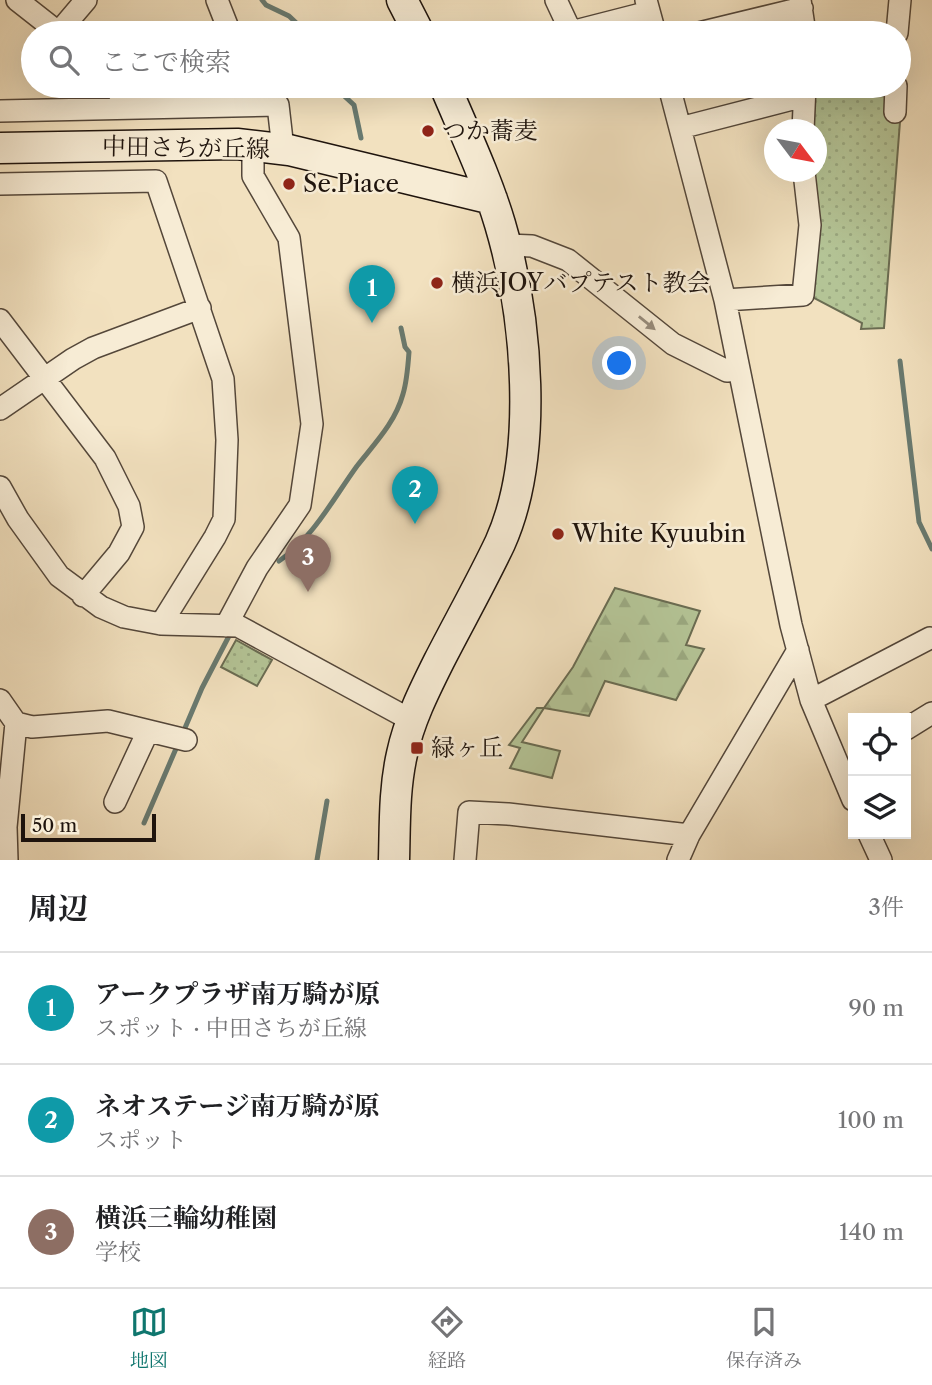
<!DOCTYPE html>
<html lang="ja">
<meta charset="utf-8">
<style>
:root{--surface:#fff;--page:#f6f6f6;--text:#202124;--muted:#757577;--line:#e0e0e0;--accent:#0f766e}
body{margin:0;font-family:"Libre Caslon Text","Noto Serif JP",serif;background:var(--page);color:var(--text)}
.controls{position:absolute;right:21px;bottom:21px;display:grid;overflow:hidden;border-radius:0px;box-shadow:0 7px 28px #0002}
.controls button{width:63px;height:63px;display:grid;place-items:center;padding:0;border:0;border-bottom:2px solid var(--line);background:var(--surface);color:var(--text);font:35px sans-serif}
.compass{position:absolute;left:764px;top:119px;width:63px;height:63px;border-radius:50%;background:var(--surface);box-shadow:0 7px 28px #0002;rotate:122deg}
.scale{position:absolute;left:21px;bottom:18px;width:135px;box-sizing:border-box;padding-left:7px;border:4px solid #1f140d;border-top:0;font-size:19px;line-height:24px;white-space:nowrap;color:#1f140d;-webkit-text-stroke:5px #f7ecd5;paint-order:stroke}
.you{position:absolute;left:620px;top:364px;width:24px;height:24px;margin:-18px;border:5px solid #fff;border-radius:50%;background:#1a73e8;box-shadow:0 0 0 10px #1a73e833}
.badge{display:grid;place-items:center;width:46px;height:46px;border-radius:50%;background:var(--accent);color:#fff;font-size:23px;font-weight:700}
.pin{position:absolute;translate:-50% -58px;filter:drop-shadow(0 2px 4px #0008)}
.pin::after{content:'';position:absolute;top:37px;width:24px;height:21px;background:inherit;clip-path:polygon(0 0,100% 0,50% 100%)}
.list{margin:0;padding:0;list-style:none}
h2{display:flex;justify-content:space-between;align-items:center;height:91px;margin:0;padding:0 28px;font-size:30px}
h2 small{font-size:23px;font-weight:400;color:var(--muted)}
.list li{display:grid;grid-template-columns:46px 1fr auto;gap:21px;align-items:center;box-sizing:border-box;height:112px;padding:0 28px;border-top:2px solid var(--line)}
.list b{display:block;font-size:26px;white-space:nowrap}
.list p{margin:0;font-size:23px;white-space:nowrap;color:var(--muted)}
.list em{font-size:23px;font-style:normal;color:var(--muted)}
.icon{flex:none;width:38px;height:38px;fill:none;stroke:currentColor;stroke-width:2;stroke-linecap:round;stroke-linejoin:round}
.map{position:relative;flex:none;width:932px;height:860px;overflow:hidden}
.search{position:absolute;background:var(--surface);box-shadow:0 7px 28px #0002;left:21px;right:21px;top:21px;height:77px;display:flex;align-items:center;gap:18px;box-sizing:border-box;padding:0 24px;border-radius:38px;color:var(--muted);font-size:26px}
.sheet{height:427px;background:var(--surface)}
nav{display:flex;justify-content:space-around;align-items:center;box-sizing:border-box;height:98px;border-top:2px solid var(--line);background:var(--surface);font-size:19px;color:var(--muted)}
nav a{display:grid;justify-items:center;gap:4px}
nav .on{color:var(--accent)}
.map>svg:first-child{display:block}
.grass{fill:#b4c496;stroke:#6a6c52;stroke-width:2}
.forest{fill:url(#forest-firs);stroke:#6a6c52;stroke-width:2}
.park{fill:url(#park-dots);stroke:#6a6c52;stroke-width:2}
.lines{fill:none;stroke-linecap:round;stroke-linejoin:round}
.stream{stroke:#697a70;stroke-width:5}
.street-casing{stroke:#54473a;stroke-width:24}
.secondary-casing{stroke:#1f140d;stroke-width:33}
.street{stroke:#f7ecd5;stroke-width:21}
.secondary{stroke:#f7ecd5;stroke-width:30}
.oneway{fill:#968b7b}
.poi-dot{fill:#8f2418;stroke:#f7ecd5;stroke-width:2.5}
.labels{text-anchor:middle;stroke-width:5;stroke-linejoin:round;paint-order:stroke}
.poi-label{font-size:24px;fill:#1f140d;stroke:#f7ecd5;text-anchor:start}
.street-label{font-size:24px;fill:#1f140d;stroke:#f7ecd5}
</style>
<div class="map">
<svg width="932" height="860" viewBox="0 0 932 860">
<defs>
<pattern id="forest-firs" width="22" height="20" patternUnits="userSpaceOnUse" patternTransform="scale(1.75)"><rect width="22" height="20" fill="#b4c496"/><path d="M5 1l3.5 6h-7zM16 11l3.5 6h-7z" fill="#9aa880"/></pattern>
<pattern id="park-dots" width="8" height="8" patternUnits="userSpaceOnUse" patternTransform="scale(1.75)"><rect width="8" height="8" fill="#b4c496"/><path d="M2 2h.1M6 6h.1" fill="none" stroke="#9aa880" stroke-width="1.8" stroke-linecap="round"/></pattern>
</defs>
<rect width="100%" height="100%" fill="#f2e1bf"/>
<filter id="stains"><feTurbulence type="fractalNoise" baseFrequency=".00286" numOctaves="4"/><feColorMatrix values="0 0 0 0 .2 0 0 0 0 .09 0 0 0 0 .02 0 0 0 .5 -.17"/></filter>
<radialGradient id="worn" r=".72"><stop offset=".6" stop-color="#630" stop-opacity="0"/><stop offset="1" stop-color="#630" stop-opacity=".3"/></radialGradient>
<path class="grass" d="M537,708H544L522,742L560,751L552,778L510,768L520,748L509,745Z"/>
<path class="forest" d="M615,588L700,611L686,645L704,649L676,700L605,681L589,716L544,708L573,667Z"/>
<path class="park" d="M810,89H816L817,97L902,96L884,328L861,329L862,323L812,297L808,172H816V130L808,129Z
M236,640L272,660L257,686L221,667Z"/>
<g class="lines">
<path class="stream" d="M262,0L266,5L289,16L307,33
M339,86L341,93L354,105L361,138
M900,361L919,522L932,549
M279,561C313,538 333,499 357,466C375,443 395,423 403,394C407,381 408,366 409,352L405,347L401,328
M182,735L202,688L229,636
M144,823L178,744
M317,860L327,801"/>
<g class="street-casing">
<path id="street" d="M17,0L59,33
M217,0L230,33
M556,0L571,32L649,12
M646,0L655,33
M800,0L805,33
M58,33L86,0
M699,33L802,8
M897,33L900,0
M115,86L127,108
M263,86L278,105L283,149
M669,86L725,300L791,625L811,700L853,800
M0,111L278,105
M895,112L896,86
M680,128L804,96
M803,130L805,86
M0,184L156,181L223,379L227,440L224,519L215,537L161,624
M506,245L532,246L568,260L673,344L727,371L738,370
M725,300L803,295L810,225L804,172
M0,320L105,458L129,506L133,527L119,553L83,596
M0,409L73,359L93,348L200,308
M0,487L18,519L59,576L101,607L124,617L161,624L238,626L411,720
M226,626L257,568L300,505L312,424L289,238L253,176V145
M0,700L16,723L32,727L108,721L186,740
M811,700L930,638
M906,729L932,713
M115,802L148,731
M869,834L881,860
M7,860L6,827L16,723
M465,860L469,812L508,814L689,835
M678,860L689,835L798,650"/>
</g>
<g class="secondary-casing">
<path id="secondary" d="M402,0L419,33
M0,148L237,144L289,150L492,199
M394,860C395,825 394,789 402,754C409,721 424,691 439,661C459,622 481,583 500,543C540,454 527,315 500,224C486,177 464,131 445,86"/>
</g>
<use href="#street" class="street"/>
<use href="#secondary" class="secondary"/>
</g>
<defs><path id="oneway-solid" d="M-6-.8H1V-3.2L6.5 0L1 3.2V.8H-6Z" transform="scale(1.75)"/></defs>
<use class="oneway" href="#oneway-solid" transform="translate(647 323) rotate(39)"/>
<g class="poi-dot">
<circle cx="428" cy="131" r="7"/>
<circle cx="289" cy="184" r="7"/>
<circle cx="437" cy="283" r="7"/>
<circle cx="558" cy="534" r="7"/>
<rect x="410" y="741" width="14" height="14" rx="3.5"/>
</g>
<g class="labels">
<g class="poi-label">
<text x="442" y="139">つか蕎麦</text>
<text x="303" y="192">Se.Piace</text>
<text x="451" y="291">横浜JOYバプテスト教会</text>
<text x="572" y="542">White Kyuubin</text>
<text x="431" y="756">緑ヶ丘</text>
</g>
<g class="street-label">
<text transform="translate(186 148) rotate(1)" y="8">中田さちが丘線</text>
</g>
</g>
<rect width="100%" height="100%" filter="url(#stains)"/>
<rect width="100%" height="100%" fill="url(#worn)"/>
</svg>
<div class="controls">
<button><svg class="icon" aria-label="locate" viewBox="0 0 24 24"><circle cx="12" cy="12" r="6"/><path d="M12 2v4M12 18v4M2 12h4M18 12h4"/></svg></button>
<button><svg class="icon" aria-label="layers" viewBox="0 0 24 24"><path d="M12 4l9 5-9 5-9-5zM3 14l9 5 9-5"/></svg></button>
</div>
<svg class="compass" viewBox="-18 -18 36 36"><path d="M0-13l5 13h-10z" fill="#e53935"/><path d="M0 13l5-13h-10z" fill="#757577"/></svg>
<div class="scale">50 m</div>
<div class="you"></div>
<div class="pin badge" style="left:372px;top:323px;background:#0f9aa8">1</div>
<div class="pin badge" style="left:415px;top:524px;background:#0f9aa8">2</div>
<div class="pin badge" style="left:308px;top:592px;background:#8d6e63">3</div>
<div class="search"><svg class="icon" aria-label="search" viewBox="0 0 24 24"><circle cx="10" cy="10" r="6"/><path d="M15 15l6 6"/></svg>ここで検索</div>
</div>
<section class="sheet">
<h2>周辺<small>3件</small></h2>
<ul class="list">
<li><span class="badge" style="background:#0f9aa8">1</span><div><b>アークプラザ南万騎が原</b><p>スポット · 中田さちが丘線</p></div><em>90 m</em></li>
<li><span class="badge" style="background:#0f9aa8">2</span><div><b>ネオステージ南万騎が原</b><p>スポット</p></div><em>100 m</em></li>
<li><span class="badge" style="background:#8d6e63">3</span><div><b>横浜三輪幼稚園</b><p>学校</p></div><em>140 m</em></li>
</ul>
</section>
<nav>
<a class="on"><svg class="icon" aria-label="map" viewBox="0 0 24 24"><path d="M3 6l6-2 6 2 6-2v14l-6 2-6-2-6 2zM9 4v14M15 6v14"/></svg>地図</a>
<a><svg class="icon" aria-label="directions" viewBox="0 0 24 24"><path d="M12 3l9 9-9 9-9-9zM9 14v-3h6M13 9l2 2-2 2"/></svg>経路</a>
<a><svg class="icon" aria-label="saved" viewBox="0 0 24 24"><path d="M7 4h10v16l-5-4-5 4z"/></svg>保存済み</a>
</nav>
